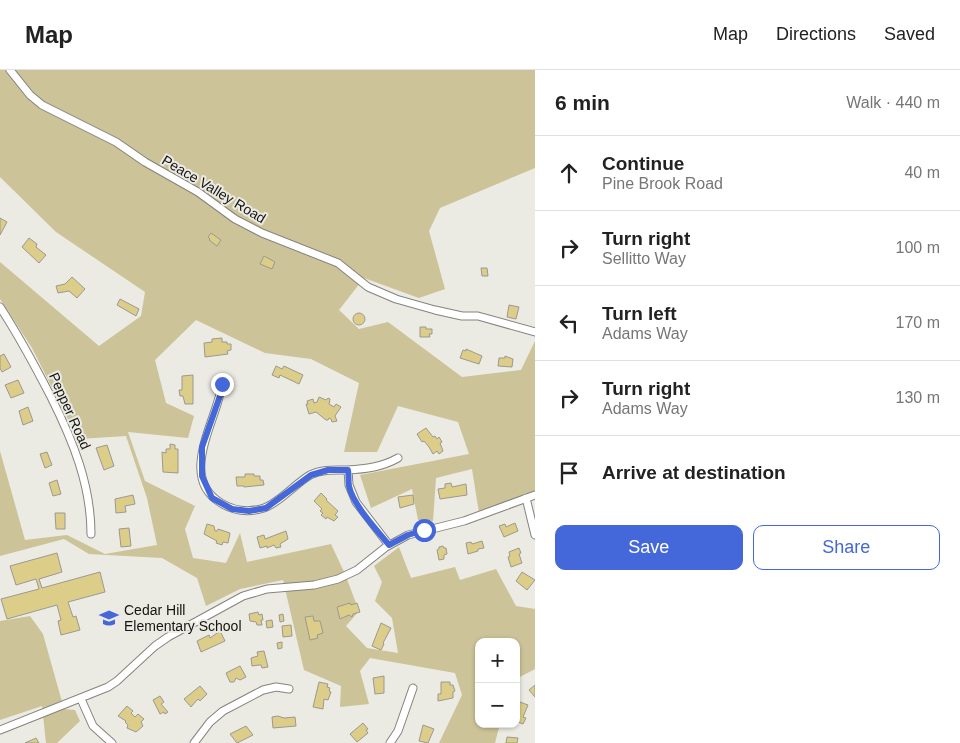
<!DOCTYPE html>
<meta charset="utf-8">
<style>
:root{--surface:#fff;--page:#f2f2f2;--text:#222;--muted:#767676;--line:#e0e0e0;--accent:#4468da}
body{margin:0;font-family:Arial,sans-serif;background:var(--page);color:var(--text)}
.controls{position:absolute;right:15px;bottom:15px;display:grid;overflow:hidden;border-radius:10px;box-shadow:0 1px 4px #0004}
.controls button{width:45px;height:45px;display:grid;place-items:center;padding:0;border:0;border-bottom:1px solid var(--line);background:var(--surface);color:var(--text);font:25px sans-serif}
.stop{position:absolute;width:15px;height:15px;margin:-11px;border:4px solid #4468da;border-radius:50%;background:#fff}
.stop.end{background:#4468da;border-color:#fff;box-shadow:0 1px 5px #0008}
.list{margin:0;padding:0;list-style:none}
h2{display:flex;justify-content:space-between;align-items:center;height:65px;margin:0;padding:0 20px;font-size:21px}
h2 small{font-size:16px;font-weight:400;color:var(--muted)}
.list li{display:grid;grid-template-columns:32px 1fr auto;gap:15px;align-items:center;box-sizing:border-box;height:75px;padding:0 20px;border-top:1px solid var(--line)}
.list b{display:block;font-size:19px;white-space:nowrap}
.list p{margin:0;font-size:16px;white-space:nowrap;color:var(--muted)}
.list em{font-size:16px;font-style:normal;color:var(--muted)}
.actions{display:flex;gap:10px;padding:15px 20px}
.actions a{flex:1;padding:11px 0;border:1px solid var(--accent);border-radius:10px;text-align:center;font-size:18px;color:var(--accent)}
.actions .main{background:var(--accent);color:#fff}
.icon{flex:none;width:28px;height:28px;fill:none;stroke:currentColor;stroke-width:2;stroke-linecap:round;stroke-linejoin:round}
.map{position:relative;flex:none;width:535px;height:673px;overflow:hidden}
header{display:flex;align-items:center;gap:30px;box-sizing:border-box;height:70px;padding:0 25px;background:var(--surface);border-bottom:1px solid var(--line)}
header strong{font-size:24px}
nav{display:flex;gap:28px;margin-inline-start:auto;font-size:18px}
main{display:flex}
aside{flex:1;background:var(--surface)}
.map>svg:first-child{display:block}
.green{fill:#ccc398}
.building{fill:#dccd89;stroke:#9b9993}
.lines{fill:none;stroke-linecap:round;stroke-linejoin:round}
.minor-casing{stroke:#84837e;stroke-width:9}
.minor{stroke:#fff;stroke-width:7}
.route{stroke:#4468da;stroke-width:6}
.labels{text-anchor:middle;stroke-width:4;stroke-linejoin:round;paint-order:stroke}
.street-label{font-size:14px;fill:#141412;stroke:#ebeae3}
.poi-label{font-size:14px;fill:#141412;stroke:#ebeae3;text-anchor:start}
</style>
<header>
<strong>Map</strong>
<nav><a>Map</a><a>Directions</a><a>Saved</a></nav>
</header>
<main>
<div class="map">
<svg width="535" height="673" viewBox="0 0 535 673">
<rect width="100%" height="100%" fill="#ebeae3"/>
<path class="green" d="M0,0H535V98L440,138L429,161L445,219L419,228L364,208L339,240L359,259L388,252L462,307L521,300L535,271V424L479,443L472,399L436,408L433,451L418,450L412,419L371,438L360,405L469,384L458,352L398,336L377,382H344L359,313L311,289L265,283L196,250L155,290L166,333L194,346L188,368L128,362L145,411L195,436L185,459L193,488L226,493L240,463L247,492L331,474L345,504L359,541L346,556L367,578L398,583L392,548L375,531L382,512L374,496L399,477L411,508L455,497L460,510L496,499L516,536L535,539V599L516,609V572H479V654H500L495,673H439L462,625L455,603L370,588L360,601L369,634L340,637L341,616L304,600L283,510L240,519L206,536L197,508L162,488L89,484L64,469L0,486V381L25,470L67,465L105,484L157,475L147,428L126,366L78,369L32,278L0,229V192L99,276L141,246L145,222L56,162L0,107Z
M30,546L43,564L64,639L75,640L80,651L57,673H46L42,636L0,650V551Z"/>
<path class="building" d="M0,148L7,152L0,165Z
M211,163L221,170L217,176L209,170L210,169L208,167Z
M29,168L37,174L36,177L46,185L39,193L22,177Z
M264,186L275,192L272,199L260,194Z
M481,198H487L488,206H482Z
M72,207L85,219L77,228L69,221L58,223L56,216L65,214Z
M120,229L139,239L136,246L117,235Z
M509,235L519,237L516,249L507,247Z
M353 249a6 6 0 1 1 12 0a6 6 0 1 1-12 0Z
M420,257H426V259H432V264H429L430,267H420Z
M222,268V272H227V274H231V280L227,281L228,284L205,287L204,273L212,272V269Z
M466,279L482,286L479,294L460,288L463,280L466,281Z
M4,284L11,297L2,302L0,298V286Z
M505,286L513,289L512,297L498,296L499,288H505Z
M276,296L282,299L284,296L303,305L299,314L280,305L279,308L272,305Z
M193,305V334H185L183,326H180L179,320H182V306Z
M18,310L24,323L11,328L5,315Z
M319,327L326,330L328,328L330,329L329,334L334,337L336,334L341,337L335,346L337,351L332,352L331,349L329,348L328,350H326L316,342L309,344L306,334H308L307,331L313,329L314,333L317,332Z
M28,337L33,351L23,355L19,341Z
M426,358L433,367L435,366L437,369L439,367L442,372L440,373L443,381L439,384L437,381L433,384L429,377L424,371L422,372L417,364Z
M170,374L175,375V379H178V403L163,402L162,382L166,383V379H170Z
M107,375L114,396L104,400L96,378Z
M47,382L52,395L45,398L40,384Z
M245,404H254V406H260V410H263L264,415L244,417V416H237L236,407H245Z
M57,410L61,424L53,426L49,413Z
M451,413L452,417L466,414L467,425L440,429L438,419L445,418V414Z
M321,423L327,429L326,430L338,441L335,445L338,447L334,451L327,447L326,449L321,445L323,443L320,441L322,439L314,431Z
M133,425L135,434L125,436L126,442L116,443L115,429Z
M413,425L414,434L400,438L398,427Z
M55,443H65V459H56Z
M515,453L518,461L504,467L499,456L505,454L506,457Z
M207,454L214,456L215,461H217L218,459L230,463L228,473L223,472L222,475L216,473L217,471L204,464Z
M129,458L131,476L121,477L119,459Z
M286,461L288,469L280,474L281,477L276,478L274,475L267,478V476L260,478L257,467L264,465L265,469Z
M482,471L484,478L478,479V481L468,484L466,473L471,472L472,474Z
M443,476L444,478H446L447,484L444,485V489L439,490L437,480L439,479V477Z
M519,478L521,483L519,484L522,493L511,497L508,487L510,486L509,482Z
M57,483L62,502L39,509L42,518L100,502L105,522L68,532L73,547L76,546L80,560L61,565L58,551L61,550L57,535L7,549L1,529L39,519L36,509L16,515L10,496Z
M522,502L535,510L527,520L516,511Z
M350,533L351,535L357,533L360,542L353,544L352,547L349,545L340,549L337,537Z
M258,542L259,545L262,544L263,550H261L262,555H257L256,552L250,551L249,544Z
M283,544L284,551L280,552L279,545Z
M313,546L314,551H320L323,563L317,565L318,568L310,570L305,547Z
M272,550L273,557L267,558L266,551Z
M381,553L391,558L383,573L384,574L381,580L372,576Z
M291,555L292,566L283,567L282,556Z
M220,561L225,571L201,582L197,571L209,565L210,568Z
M282,572V578L278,579L277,573Z
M264,581L268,597L262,598L261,595H259L252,596L251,588L258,586L257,582Z
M240,596L246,607L240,610L236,608L234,612H230L226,603Z
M384,606V623L375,624L373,608Z
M319,612L328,614L327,617L330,618L329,621L331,622L328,630L324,629L323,639L313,637Z
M441,612H450V615H453L455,621L453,622V628L438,631V624H441Z
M535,615V627L529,620Z
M200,616L207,624L200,631L198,629L191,637L184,629Z
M160,626L164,632L161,634L168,642L165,644L164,642L160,644L153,630Z
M520,632L528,635L523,647L526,648L523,654L516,651V634L519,635Z
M127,636L133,641L131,643L135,647L138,644L144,649L141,652L143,656L136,662L127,658L128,655L125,652L126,651L118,646Z
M278,646L284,648L295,647L296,656L273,658L272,647Z
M363,653L368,659L366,660L368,663L357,672L350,664Z
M423,655L434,659L428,673L419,671Z
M246,656L253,665L237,673L230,664Z
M507,667L518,668L517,673H506Z
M36,668L39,673H25Z"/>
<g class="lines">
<g class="minor-casing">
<path id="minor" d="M10,0L30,25L42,35L116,72L145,92L198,122L235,149L262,163L338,193L368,217L396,229L435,240L462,246H478L535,262
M0,237C19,266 35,296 51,327C73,371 91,415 91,464
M222,314C218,349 177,407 221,433C234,441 248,443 264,438C279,433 296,413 310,405C322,399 335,400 347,400C366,399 382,397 398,388
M348,400L349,415L356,432L389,475
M526,428L535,465
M81,629L93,656L112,673
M0,660L108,617L117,611L155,576L168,567L243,526L267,519L314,515L338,509L357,500L386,477L408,465L464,451L535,425
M194,673L210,652L223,641L263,620L276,617L289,619
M390,673L398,661L413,618"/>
</g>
<use href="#minor" class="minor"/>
</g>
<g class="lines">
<path class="route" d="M222,314L220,326L202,377V406L212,428L232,439L249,441L266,438L311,405L328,400H348C349,405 348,411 349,416C353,435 377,460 389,475L408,465L424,460"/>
</g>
<defs>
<g id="school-bare" transform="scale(1.5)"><path d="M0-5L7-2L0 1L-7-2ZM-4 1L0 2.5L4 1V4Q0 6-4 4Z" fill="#4468da" stroke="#ebeae3" stroke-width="2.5" paint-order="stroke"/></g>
</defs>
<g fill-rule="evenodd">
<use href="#school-bare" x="109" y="548"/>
</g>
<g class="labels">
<g class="street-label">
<text transform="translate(214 119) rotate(31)" y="5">Peace Valley Road</text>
<text transform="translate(70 341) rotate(66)" y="5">Pepper Road</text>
</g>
<g class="poi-label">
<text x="124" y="545">Cedar Hill<tspan x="124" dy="16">Elementary School</tspan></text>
</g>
</g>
</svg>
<div class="controls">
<button>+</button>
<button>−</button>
</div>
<div class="stop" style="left:424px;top:460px"></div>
<div class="stop end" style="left:222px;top:314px"></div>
</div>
<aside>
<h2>6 min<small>Walk · 440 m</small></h2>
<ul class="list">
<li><svg class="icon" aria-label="ahead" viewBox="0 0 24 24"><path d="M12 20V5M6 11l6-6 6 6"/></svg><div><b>Continue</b><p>Pine Brook Road</p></div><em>40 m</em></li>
<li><svg class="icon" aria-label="right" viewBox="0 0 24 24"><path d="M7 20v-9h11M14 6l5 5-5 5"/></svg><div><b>Turn right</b><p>Sellitto Way</p></div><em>100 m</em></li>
<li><svg class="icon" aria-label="left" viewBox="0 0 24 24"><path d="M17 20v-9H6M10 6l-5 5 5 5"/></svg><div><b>Turn left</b><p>Adams Way</p></div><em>170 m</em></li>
<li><svg class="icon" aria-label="right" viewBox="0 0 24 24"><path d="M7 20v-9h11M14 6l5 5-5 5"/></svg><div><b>Turn right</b><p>Adams Way</p></div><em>130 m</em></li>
<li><svg class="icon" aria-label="arrive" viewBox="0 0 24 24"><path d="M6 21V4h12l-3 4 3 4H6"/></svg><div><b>Arrive at destination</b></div></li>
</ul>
<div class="actions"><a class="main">Save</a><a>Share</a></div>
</aside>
</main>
